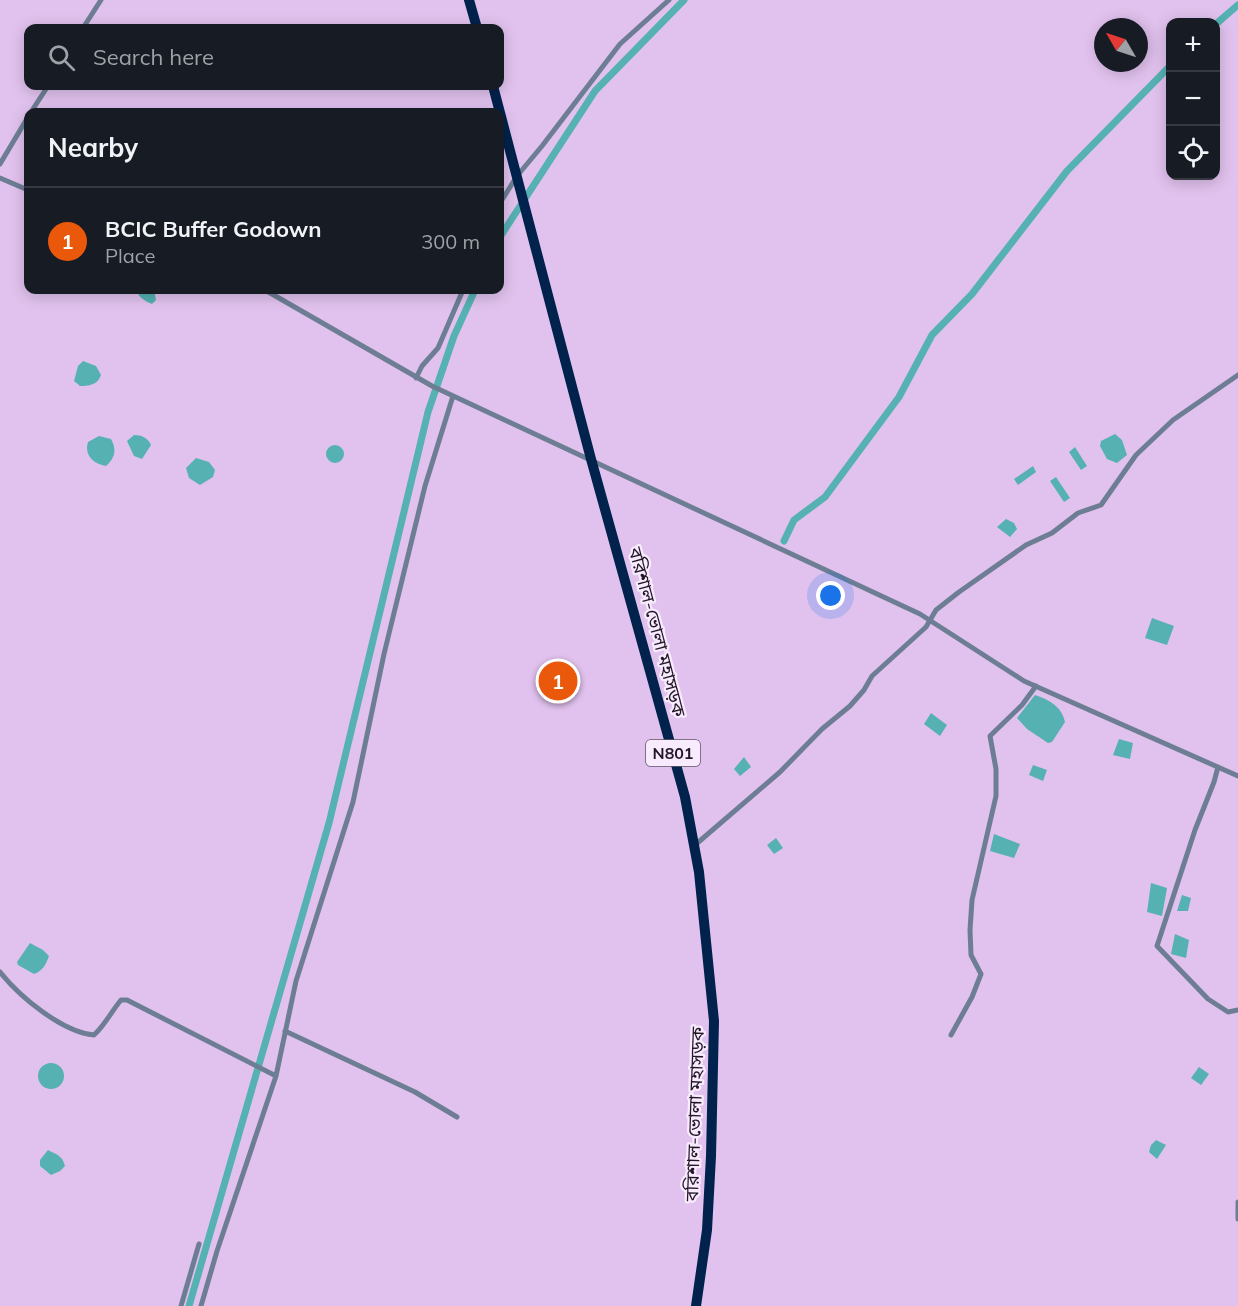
<!DOCTYPE html>
<meta charset="utf-8">
<style>
:root{--surface:#171b24;--page:#20242c;--text:#f1f3f6;--muted:#9ea1a6;--line:#363941;--accent:#ea580c}
body{margin:0;font-family:Mulish,"Noto Sans Bengali",sans-serif;background:var(--page);color:var(--text)}
.controls{position:absolute;right:18px;top:18px;display:grid;overflow:hidden;border-radius:12px;box-shadow:0 3px 15px #0003}
.controls button{width:54px;height:54px;display:grid;place-items:center;padding:0;border:0;border-bottom:2px solid var(--line);background:var(--surface);color:var(--text);font:30px sans-serif}
.compass{position:absolute;left:1094px;top:18px;width:54px;height:54px;border-radius:50%;background:var(--surface);box-shadow:0 3px 15px #0003;rotate:309deg}
.you{position:absolute;left:831px;top:596px;width:21px;height:21px;margin:-15px;border:4px solid #fff;border-radius:50%;background:#1a73e8;box-shadow:0 0 0 9px #1a73e833}
.badge{display:grid;place-items:center;width:39px;height:39px;border-radius:50%;background:var(--accent);color:#fff;font-size:20px;font-weight:700}
.pin{position:absolute;translate:-50% -50%;border:3px solid #fff;box-shadow:0 2px 6px #0006}
.list{margin:0;padding:0;list-style:none}
h2{display:flex;justify-content:space-between;align-items:center;height:78px;margin:0;padding:0 24px;font-size:26px}
h2 small{font-size:20px;font-weight:400;color:var(--muted)}
.list li{display:grid;grid-template-columns:39px 1fr auto;gap:18px;align-items:center;box-sizing:border-box;height:108px;padding:0 24px;border-top:2px solid var(--line)}
.list b{display:block;font-size:22px;white-space:nowrap}
.list p{margin:0;font-size:20px;white-space:nowrap;color:var(--muted)}
.list em{font-size:20px;font-style:normal;color:var(--muted)}
.icon{flex:none;width:33px;height:33px;fill:none;stroke:currentColor;stroke-width:2;stroke-linecap:round;stroke-linejoin:round}
.map{position:relative;flex:none;width:1238px;height:1306px;overflow:hidden}
.search{position:absolute;background:var(--surface);box-shadow:0 3px 15px #0003;left:24px;top:24px;width:480px;height:66px;display:flex;align-items:center;gap:15px;box-sizing:border-box;padding:0 21px;border-radius:12px;color:var(--muted);font-size:22px}
.panel{position:absolute;background:var(--surface);box-shadow:0 3px 15px #0003;left:24px;top:108px;width:480px;height:186px;border-radius:12px}
.map>svg:first-child{display:block}
.water{fill:#55b1b2}
.lines{fill:none;stroke-linecap:round;stroke-linejoin:round}
.canal{stroke:#55b1b2;stroke-width:7}
.street{stroke:#6d7e94;stroke-width:5}
.highway{stroke:#00224c;stroke-width:10}
.labels{text-anchor:middle;stroke-width:4.5;stroke-linejoin:round;paint-order:stroke}
.shield{fill:#f8ebfd;stroke:#625767;stroke-width:1.5}
.shield-label{font-size:16px;font-weight:bold;fill:#221727}
.street-label{font-size:18px;fill:#221727;stroke:#f8ebfd}
</style>
<div class="map">
<svg width="1238" height="1306" viewBox="0 0 1238 1306">
<rect width="100%" height="100%" fill="#e1c2ee"/>
<path class="water" d="M136,290H154L156,300L152,304C144,301 139,297 136,290Z
M83,361L96,366L101,375C98,385 88,386 80,386L74,381L78,366Z
M1115,434L1122,440L1127,455L1117,463L1107,459L1100,446L1101,441Z
M134,435C142,435 148,438 151,445L142,459L134,456L127,441Z
M99,436L111,439C117,450 115,458 106,466C93,464 84,455 88,442Z
M326 454a9 9 0 1 1 18 0a9 9 0 1 1-18 0Z
M1075,447L1087,466L1081,470L1069,452Z
M196,458L209,462L215,470L213,477L200,485L189,478L186,468Z
M1033,466L1036,472L1018,485L1014,479Z
M1056,477L1070,498L1064,502L1050,481Z
M1006,519L1014,523L1017,529L1010,537L997,527Z
M1152,618L1174,626L1167,645L1145,638Z
M1035,695C1050,700 1062,707 1065,722L1052,742L1048,743L1027,729L1017,718Z
M931,713L947,725L940,736L924,724Z
M1119,739L1133,743L1130,759L1113,755Z
M744,757L751,767L740,776L734,769Z
M1033,765L1047,770L1043,781L1029,775Z
M994,834L1020,844L1014,858L990,851Z
M776,838L783,848L774,854L767,845Z
M1151,883L1167,888L1162,916L1147,912Z
M1182,895L1191,898L1188,911H1177Z
M1175,934L1189,940L1186,958L1171,954Z
M30,943L43,950L49,956C46,964 43,971 34,974L18,965L17,962Z
M38 1076a13 13 0 1 1 26 0a13 13 0 1 1-26 0Z
M1199,1067L1209,1074L1201,1085L1191,1078Z
M1156,1140L1166,1145L1157,1159L1149,1152L1151,1145Z
M48,1150C57,1155 62,1155 65,1166L60,1171L51,1175L40,1166V1160Z"/>
<g class="lines">
<path class="canal" d="M1216,24L1238,5
M500,237L595,91L684,0
M784,541L794,520L825,497L899,397L932,335L972,294L1067,171L1170,66
M189,1306L329,823L428,412L454,336L475,290"/>
<path class="street" d="M83,28L101,0
M31,112L48,86
M0,164L28,117
M0,178L28,190
M500,203L517,176L542,146L620,44L669,0
M265,290L432,386L920,614L1024,681L1238,776
M416,378L422,366L438,348L463,290
M1218,767L1214,782L1195,830L1157,946L1208,999L1228,1012L1238,1010
M695,845L780,772L822,729L850,706L864,690L872,676L926,627L936,610L959,592L1026,545L1052,533L1078,513L1101,505L1136,455L1173,420L1238,375
M0,972C20,997 62,1032 94,1035C105,1025 111,1012 121,1000H127L276,1076
M285,1031L415,1092L457,1117
M951,1035L972,997L981,974L971,955L970,930L972,900L996,796V769L990,736L1022,705L1036,686
M1238,1202V1219
M181,1306L199,1244
M201,1306L217,1251L276,1076L296,981L353,802L384,654L425,486L453,396"/>
<path class="highway" d="M469,0L477,28
M493,86L591,459L685,797L699,872L714,1021L711,1156L707,1230L696,1306"/>
</g>
<g class="labels">
<rect class="shield" x="646" y="740" width="54" height="26" rx="4.5"/>
<g class="shield-label">
<text x="673" y="759">N801</text>
</g>
<g class="street-label">
<text transform="translate(657 632) rotate(75)" y="6">বরিশাল-ভোলা মহাসড়ক</text>
<text transform="translate(695 1114) rotate(-88)" y="6">বরিশাল-ভোলা মহাসড়ক</text>
</g>
</g>
</svg>
<div class="controls">
<button>+</button>
<button>−</button>
<button><svg class="icon" aria-label="locate" viewBox="0 0 24 24"><circle cx="12" cy="12" r="6"/><path d="M12 2v4M12 18v4M2 12h4M18 12h4"/></svg></button>
</div>
<svg class="compass" viewBox="-18 -18 36 36"><path d="M0-13l5 13h-10z" fill="#e53935"/><path d="M0 13l5-13h-10z" fill="#9ea1a6"/></svg>
<div class="you"></div>
<div class="pin badge" style="left:558px;top:681px">1</div>
<div class="search"><svg class="icon" aria-label="search" viewBox="0 0 24 24"><circle cx="10" cy="10" r="6"/><path d="M15 15l6 6"/></svg>Search here</div>
<section class="panel">
<h2>Nearby<small></small></h2>
<ul class="list">
<li><span class="badge">1</span><div><b>BCIC Buffer Godown</b><p>Place</p></div><em>300 m</em></li>
</ul>
</section>
</div>
